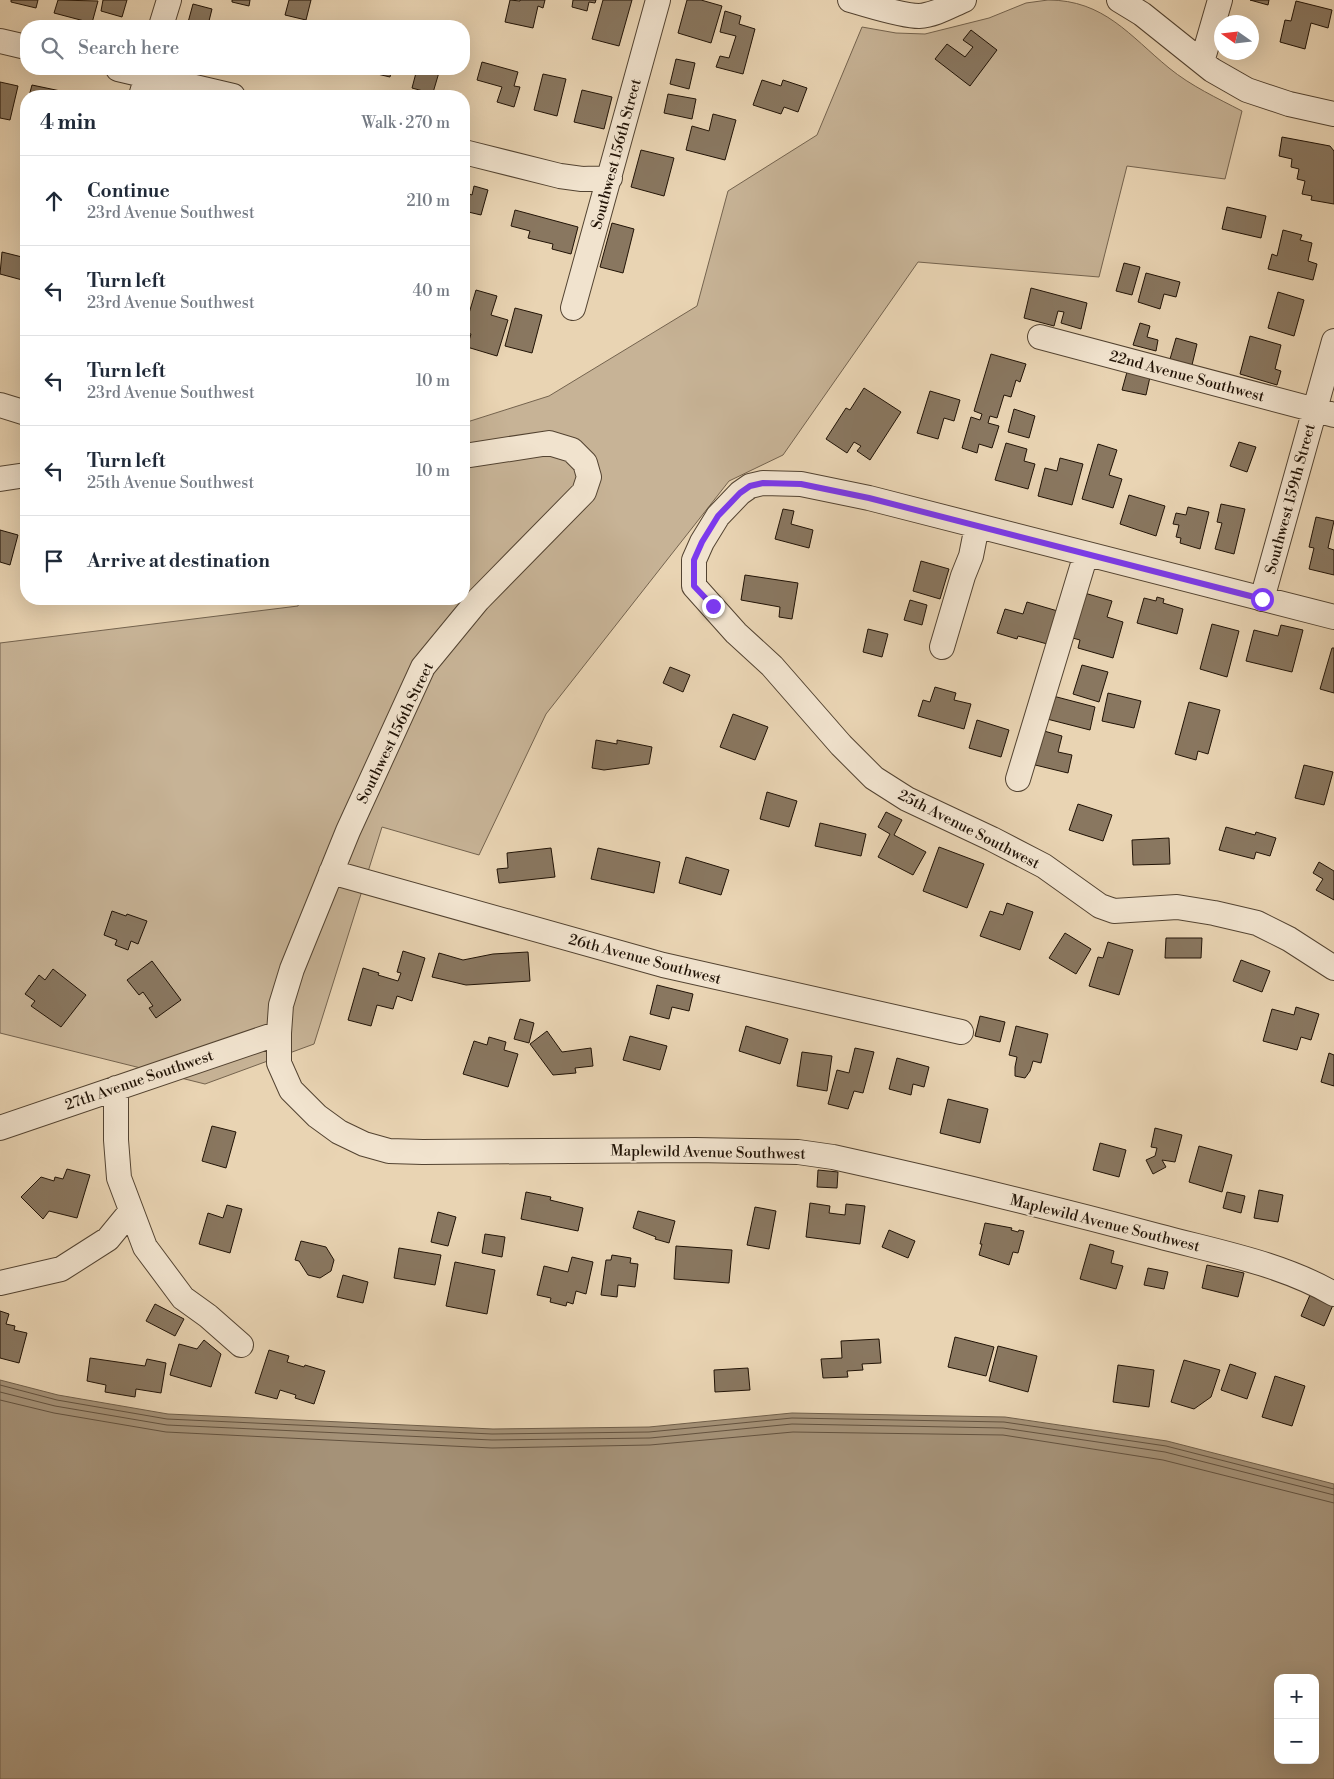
<!DOCTYPE html>
<meta charset="utf-8">
<style>
:root{--surface:#fff;--page:#f6f6f7;--text:#1f2937;--muted:#747a83;--line:#e0e1e3}
body{margin:0;font-family:"Libre Bodoni",serif;background:var(--page);color:var(--text)}
.controls{position:absolute;right:15px;bottom:15px;display:grid;overflow:hidden;border-radius:10px;box-shadow:0 5px 20px #0002}
.controls button{width:45px;height:45px;display:grid;place-items:center;padding:0;border:0;border-bottom:1px solid var(--line);background:var(--surface);color:var(--text);font:25px sans-serif}
.compass{position:absolute;left:1214px;top:15px;width:45px;height:45px;border-radius:50%;background:var(--surface);box-shadow:0 5px 20px #0002;rotate:284deg}
.stop{position:absolute;width:15px;height:15px;margin:-11px;border:4px solid #7c3aed;border-radius:50%;background:#fff}
.stop.end{background:#7c3aed;border-color:#fff;box-shadow:0 1px 5px #0008}
.list{margin:0;padding:0;list-style:none}
h2{display:flex;justify-content:space-between;align-items:center;height:65px;margin:0;padding:0 20px;font-size:21px}
h2 small{font-size:16px;font-weight:400;color:var(--muted)}
.list li{display:grid;grid-template-columns:32px 1fr auto;gap:15px;align-items:center;box-sizing:border-box;height:90px;padding:0 20px;border-top:1px solid var(--line)}
.list b{display:block;font-size:19px;white-space:nowrap}
.list p{margin:0;font-size:16px;white-space:nowrap;color:var(--muted)}
.list em{font-size:16px;font-style:normal;color:var(--muted)}
.icon{flex:none;width:28px;height:28px;fill:none;stroke:currentColor;stroke-width:2;stroke-linecap:round;stroke-linejoin:round}
.map{position:relative;flex:none;width:1334px;height:1779px;overflow:hidden}
.search{position:absolute;background:var(--surface);box-shadow:0 5px 20px #0002;left:20px;top:20px;width:450px;height:55px;display:flex;align-items:center;gap:12px;box-sizing:border-box;padding:0 18px;border-radius:20px;color:var(--muted);font-size:19px}
.panel{position:absolute;background:var(--surface);box-shadow:0 5px 20px #0002;left:20px;top:90px;width:450px;height:515px;border-radius:20px}
.map>svg:first-child{display:block}
.green{fill:#c7b396;stroke:#74634e}
.water{fill:#a59278;stroke:#705f4a;fill-rule:evenodd}
.lines{fill:none;stroke-linecap:round;stroke-linejoin:round}
.shore{stroke:#63523f;stroke-width:1}
.building{fill:#897760;stroke:#211306}
.minor-casing{stroke:#534331;stroke-width:26}
.minor{stroke:#f1e3ce;stroke-width:24}
.route{stroke:#7c3aed;stroke-width:6}
.labels{text-anchor:middle;stroke-width:4;stroke-linejoin:round;paint-order:stroke}
.street-label{font-size:15px;fill:#211306;stroke:#f1e3ce}
</style>
<div class="map">
<svg width="1334" height="1779" viewBox="0 0 1334 1779">
<rect width="100%" height="100%" fill="#e9d4b3"/>
<filter id="stains"><feTurbulence type="fractalNoise" baseFrequency=".004" numOctaves="4"/><feColorMatrix values="0 0 0 0 .2 0 0 0 0 .09 0 0 0 0 .02 0 0 0 .5 -.17"/></filter>
<radialGradient id="worn" r=".72"><stop offset=".6" stop-color="#630" stop-opacity="0"/><stop offset="1" stop-color="#630" stop-opacity=".3"/></radialGradient>
<path class="green" d="M1048,0C1104,0 1130,36 1169,68C1191,86 1217,98 1242,111L1225,179L1127,166L1099,277L918,262L783,455L729,481L546,714L479,855L382,827L314,1044L205,1084L0,1033V643L298,606L300,599H464V423L549,396L697,306L728,191L817,135L862,27L896,33L925,34L989,18L1026,3Z"/>
<path class="water" d="M0,1380L58,1395L168,1414L493,1429L649,1427L792,1413L1005,1417L1167,1441L1334,1484V1779H0ZM1278,1678H1315V1760H1278Z"/>
<g class="lines">
<path class="shore" d="M0,1385L57,1400L167,1419L492,1434L649,1432L792,1418L1004,1422L1166,1446L1334,1489
M0,1392L55,1406L167,1425L492,1440L650,1438L792,1424L1003,1428L1165,1452L1334,1495
M0,1400L54,1413L166,1432L492,1448L650,1445L793,1432L1003,1435L1163,1460L1334,1503"/>
</g>
<path class="building" d="M11,0H38L36,8L11,2Z
M58,0L98,1L92,23L54,13Z
M103,0H127L122,17L101,11Z
M232,0H250L249,6L232,2Z
M289,0H311L306,20L285,15Z
M510,0L520,1V0H545L543,8L538,6L533,28L505,22Z
M573,0H596L595,3L589,2L587,11L572,7Z
M603,0H632L619,46L592,39Z
M687,0H701L722,6L711,43L678,33Z
M1250,0H1269L1268,5Z
M1296,1L1332,10L1328,28L1311,23L1305,49L1280,42L1285,20L1291,21Z
M193,4L212,9L209,21L218,24L217,26H187Z
M725,11L741,16L739,24L755,29L743,74L716,67L720,56L729,58L736,36L720,32Z
M237,22L254,26H236Z
M971,30L997,50L970,86L935,59L947,44L965,57L973,47L963,40Z
M676,59L695,63L689,89L670,84Z
M482,62L518,72L514,86L520,87L514,107L497,102L502,87L477,80Z
M308,69H327L326,73Z
M356,69H392L390,77Z
M417,69H440L432,96H421L423,91L412,88Z
M543,74L566,79L557,116L534,110Z
M762,80L781,86L783,80L807,88L798,112L784,107L781,114L753,105Z
M0,82L18,86L10,120L0,118Z
M32,85L70,93L69,96H29Z
M582,90L612,97L604,129L574,122Z
M668,94L696,99L692,119L664,113Z
M713,114L736,120L725,160L686,150L692,126L709,131Z
M1282,137L1330,146L1334,151V204L1311,200L1312,196L1302,194L1305,181L1297,179L1299,169L1291,167L1292,159L1279,156Z
M641,150L674,158L664,196L631,187Z
M474,186L488,190L481,215L464,211V192L472,195Z
M1227,207L1266,216L1261,238L1222,229Z
M515,210L578,227L571,254L552,249L553,244L528,238L530,231L511,226Z
M612,223L634,229L623,273L600,267Z
M1283,230L1302,235L1300,240L1312,243L1308,261L1317,264L1313,280L1268,269L1272,254L1277,256Z
M2,252L26,258V281L0,274Z
M1124,263L1140,267L1132,295L1116,291Z
M1146,273L1180,282L1176,297L1164,294L1160,309L1138,302Z
M1031,288L1087,303L1081,329L1061,323L1064,312L1058,311L1054,326L1024,318Z
M476,290L497,296L491,315L508,320L497,356L467,347L471,334L464,332V330Z
M1278,292L1304,300L1294,336L1268,328Z
M515,308L542,315L532,353L505,346Z
M1140,323L1150,326L1147,337L1158,340L1156,351L1133,345Z
M1250,336L1281,345L1275,369L1281,371L1277,385L1240,374Z
M1176,338L1197,344L1192,365L1170,359Z
M991,354L1026,364L1020,382L1016,380L1011,397L1004,395L997,418L990,416L988,423L999,426L992,448L979,444L977,453L962,448L971,417L980,420L982,414L974,411Z
M1127,372L1150,377L1146,395L1122,390Z
M864,388L901,412L870,460L857,451L861,446L854,442L847,453L826,439L846,408L850,410Z
M930,391L960,400L954,421L944,418L938,439L917,433Z
M1014,409L1035,416L1029,438L1008,432Z
M1239,442L1256,447L1247,472L1230,466Z
M1006,443L1027,449L1024,461L1035,464L1028,489L995,480Z
M1098,444L1117,450L1109,475L1122,479L1113,508L1082,499Z
M1060,458L1083,464L1072,505L1038,496L1045,468L1057,471Z
M1129,495L1165,506L1156,536L1120,524Z
M1221,504L1245,509L1234,554L1215,549L1222,523L1217,522Z
M1188,507L1209,512L1200,549L1180,543L1181,538L1176,537L1179,525L1173,524L1176,513L1186,515Z
M783,509L794,511L791,524L813,530L809,548L775,539Z
M1316,517L1334,521L1328,548L1334,550V575L1309,569L1314,548L1309,547Z
M0,530L18,535L10,565L0,562Z
M921,561L949,569L940,599L913,591Z
M745,575L798,583L792,619L779,617L780,607L741,600Z
M1081,592L1112,601L1107,617L1123,622L1113,658L1078,648L1080,640L1069,637Z
M1157,597L1164,599L1163,603L1183,609L1177,634L1137,623L1144,598L1156,601Z
M910,600L927,605L922,625L904,620Z
M1027,602L1061,612L1051,645L1018,636L1017,639L997,633L1005,609L1023,614Z
M1212,624L1239,631L1227,677L1200,669Z
M1281,625L1303,630L1292,672L1246,661L1254,630L1278,636Z
M868,629L888,634L882,657L863,652Z
M1332,648H1334V693L1320,689Z
M1082,665L1108,672L1099,702L1073,694Z
M670,667L690,675L683,692L663,683Z
M935,687L956,693L954,700L971,704L964,729L918,716L923,700L930,702Z
M1108,693L1141,701L1134,728L1102,721Z
M1053,696L1095,707L1090,730L1047,719Z
M1189,702L1220,710L1208,754L1198,751L1196,760L1175,754Z
M733,714L768,727L755,760L720,747Z
M977,720L1009,730L1001,757L969,748Z
M1044,731L1062,736L1058,752L1072,755L1068,773L1027,763Z
M596,740L617,744V740L652,747L649,764L604,770L592,768Z
M1304,765L1333,772L1324,805L1295,798Z
M767,792L797,801L789,827L760,819Z
M1078,804L1112,815L1103,841L1069,830Z
M886,812L902,820L894,835L926,852L913,875L878,857L890,834L878,827Z
M820,823L866,834L861,856L815,846Z
M1226,827L1255,835L1256,832L1276,838L1270,856L1256,852L1254,859L1219,850Z
M1169,838L1170,864L1133,865L1132,840Z
M939,847L984,864L967,908L923,891Z
M551,848L555,877L499,883L497,869L508,868L507,853Z
M598,848L660,862L654,893L591,879Z
M686,857L729,870L721,895L679,883Z
M1319,862L1334,871V900L1316,890L1323,879L1313,873Z
M1007,903L1033,912L1020,950L980,936L990,911L1003,915Z
M112,911L126,916L127,914L147,921L138,944L131,941L128,950L115,945L117,940L104,935Z
M1065,933L1091,949L1076,974L1049,958Z
M1166,938H1202L1201,958H1165Z
M1108,942L1133,950L1119,995L1089,986L1098,957L1103,958Z
M403,951L425,958L412,1001L397,996L393,1009L377,1005L371,1026L348,1020L363,968L379,973L378,975L398,981L401,973L397,972Z
M528,952L530,981L466,985L432,977L439,953L463,960L493,954Z
M1241,960L1270,971L1262,992L1233,981Z
M152,961L181,1000L156,1018L149,1008L153,1006L143,992L139,995L127,980Z
M53,969L86,995L61,1027L31,1006L35,1001L25,994L39,975L45,980Z
M657,985L693,994L689,1011L672,1007L669,1019L650,1014Z
M1296,1007L1319,1014L1311,1040L1301,1037L1297,1050L1263,1041L1272,1009L1294,1015Z
M980,1016L1005,1022L1000,1042L975,1036Z
M520,1019L534,1023L529,1043L514,1039Z
M746,1026L788,1039L780,1064L739,1051Z
M1016,1026L1048,1034L1041,1063L1033,1061L1030,1071L1025,1078L1015,1076V1067L1017,1057L1009,1055Z
M547,1031L562,1052L591,1048L593,1066L575,1068L576,1073L553,1075L530,1044Z
M630,1036L667,1046L660,1070L623,1060Z
M489,1037L506,1042L504,1050L518,1054L508,1087L463,1074L474,1041L487,1045Z
M855,1048L874,1052L863,1093L854,1091L848,1109L828,1104L837,1070L849,1073Z
M802,1052L832,1056L827,1091L797,1086Z
M1329,1053L1334,1055V1086L1321,1082Z
M897,1058L929,1067L924,1087L913,1084L911,1095L889,1089Z
M948,1099L988,1109L980,1143L940,1133Z
M212,1126L236,1132L226,1168L202,1161Z
M1155,1128L1182,1135L1175,1162L1162,1160L1166,1167L1153,1174L1146,1160L1155,1156L1157,1148L1151,1147Z
M1100,1143L1126,1150L1119,1177L1093,1170Z
M1199,1146L1232,1155L1222,1192L1189,1182Z
M67,1169L90,1175L77,1218L49,1211L43,1219L21,1197L41,1177L54,1181L55,1177L63,1179Z
M818,1170L838,1172L837,1188L817,1187Z
M1259,1190L1283,1195L1278,1222L1254,1218Z
M526,1192L551,1197L550,1200L583,1208L578,1231L521,1219Z
M1227,1192L1245,1196L1241,1213L1223,1208Z
M810,1203L830,1206L829,1213L845,1215L846,1204L865,1206L860,1244L806,1237Z
M227,1205L242,1209L230,1253L199,1244L208,1213L223,1218Z
M755,1207L776,1211L769,1249L747,1245Z
M638,1211L675,1221L669,1243L655,1239L656,1237L633,1228Z
M438,1212L456,1217L448,1246L431,1242Z
M985,1223L1012,1228L1011,1230L1018,1232L1019,1230L1024,1231L1018,1253L1013,1252L1009,1265L979,1255L982,1244H980Z
M889,1230L915,1241L908,1258L882,1247Z
M485,1234L505,1237L502,1257L482,1253Z
M301,1241L326,1247L334,1260L331,1271L320,1278L308,1275L299,1261L295,1260Z
M1090,1244L1114,1251L1111,1263L1123,1266L1116,1289L1080,1279Z
M676,1246L732,1250L729,1283L674,1279Z
M399,1248L441,1255L435,1285L394,1278Z
M612,1255L631,1258L630,1263L638,1264L635,1287L618,1285L617,1297L601,1295L606,1260H611Z
M572,1257L593,1262L586,1294L576,1291L573,1304L567,1302L566,1306L550,1302L551,1298L537,1295L544,1266L568,1272Z
M455,1262L495,1270L487,1314L446,1306Z
M1207,1265L1244,1273L1238,1297L1202,1288Z
M1148,1268L1168,1272L1164,1289L1144,1285Z
M343,1275L368,1282L363,1303L337,1297Z
M1310,1295L1333,1305L1324,1326L1301,1316Z
M155,1304L184,1319L175,1336L146,1321Z
M0,1311L9,1314L6,1324L15,1326L14,1330L27,1333L19,1363L0,1358Z
M955,1337L994,1347L986,1376L948,1367Z
M879,1339L881,1363L862,1364L863,1370L847,1371L848,1377L823,1378L821,1359L842,1358L841,1341Z
M204,1340L221,1354L211,1387L170,1375L179,1344L197,1349Z
M998,1346L1037,1356L1028,1392L989,1381Z
M269,1350L289,1356L287,1362L304,1367L305,1365L325,1371L314,1404L295,1398L296,1395L280,1390L277,1399L255,1393Z
M90,1358L145,1366L147,1359L166,1363L161,1393L136,1389L135,1397L105,1392L106,1385L87,1381Z
M1184,1360L1220,1370L1211,1397L1194,1409L1171,1402Z
M1230,1364L1256,1373L1247,1399L1221,1390Z
M1118,1365L1154,1370L1149,1407L1113,1402Z
M748,1368L750,1390L715,1392L714,1370Z
M1275,1376L1305,1386L1292,1426L1262,1417Z"/>
<g class="lines">
<g class="minor-casing">
<path id="minor" d="M850,0C869,5 901,16 919,16C935,15 950,6 964,0
M1119,0L1142,14L1212,70L1247,90L1289,104L1334,114
M161,26L169,0
M0,41L26,47
M1202,62L1220,0
M118,69L233,96
M141,96L149,69
M464,152L560,176L582,179L610,178
M573,308L658,0
M1040,337L1334,415
M0,405L26,413
M464,456L549,443L572,450L585,463L589,477L584,492L478,600L423,667L348,831L292,969L281,1005L279,1033V1063L291,1090L317,1116L339,1132L364,1144L389,1151L423,1152L695,1150L798,1152L833,1157C942,1181 1050,1207 1158,1236C1217,1252 1280,1263 1334,1294
M0,479L26,475
M1262,599L1334,341
M1334,617L869,498L801,484L763,483L750,486L740,493L718,516L702,542L694,560V586L736,633L772,666L841,745L874,778L907,799L992,839L1044,866L1100,906L1114,911L1177,907L1214,913L1257,923L1289,939L1334,968
M942,647L963,576L971,556L977,526
M1018,779L1086,554
M331,872L663,965L961,1032
M116,1088V1140L119,1178L145,1247L183,1298L208,1316L241,1345
M0,1128L279,1033
M0,1283L61,1269L108,1239L131,1211"/>
</g>
<use href="#minor" class="minor"/>
</g>
<g class="lines">
<path class="route" d="M713,606L694,586V560L702,542L718,516L740,493L750,486L763,483L801,484L869,498L1262,599"/>
</g>
<g class="labels">
<g class="street-label">
<text transform="translate(616 154) rotate(-75)" y="5">Southwest 156th Street</text>
<text transform="translate(1187 376) rotate(15)" y="5">22nd Avenue Southwest</text>
<text transform="translate(1290 499) rotate(-75)" y="5">Southwest 159th Street</text>
<text transform="translate(395 733) rotate(-64)" y="5">Southwest 156th Street</text>
<text transform="translate(969 829) rotate(27)" y="5">25th Avenue Southwest</text>
<text transform="translate(645 959) rotate(15)" y="5">26th Avenue Southwest</text>
<text transform="translate(139 1080) rotate(-19)" y="5">27th Avenue Southwest</text>
<text transform="translate(708 1152) rotate(1)" y="5">Maplewild Avenue Southwest</text>
<text transform="translate(1105 1223) rotate(14)" y="5">Maplewild Avenue Southwest</text>
</g>
</g>
<rect width="100%" height="100%" filter="url(#stains)"/>
<rect width="100%" height="100%" fill="url(#worn)"/>
</svg>
<div class="controls">
<button>+</button>
<button>−</button>
</div>
<svg class="compass" viewBox="-18 -18 36 36"><path d="M0-13l5 13h-10z" fill="#e53935"/><path d="M0 13l5-13h-10z" fill="#747a83"/></svg>
<div class="stop" style="left:1262px;top:599px"></div>
<div class="stop end" style="left:713px;top:606px"></div>
<div class="search"><svg class="icon" aria-label="search" viewBox="0 0 24 24"><circle cx="10" cy="10" r="6"/><path d="M15 15l6 6"/></svg>Search here</div>
<section class="panel">
<h2>4 min<small>Walk · 270 m</small></h2>
<ul class="list">
<li><svg class="icon" aria-label="ahead" viewBox="0 0 24 24"><path d="M12 20V5M6 11l6-6 6 6"/></svg><div><b>Continue</b><p>23rd Avenue Southwest</p></div><em>210 m</em></li>
<li><svg class="icon" aria-label="left" viewBox="0 0 24 24"><path d="M17 20v-9H6M10 6l-5 5 5 5"/></svg><div><b>Turn left</b><p>23rd Avenue Southwest</p></div><em>40 m</em></li>
<li><svg class="icon" aria-label="left" viewBox="0 0 24 24"><path d="M17 20v-9H6M10 6l-5 5 5 5"/></svg><div><b>Turn left</b><p>23rd Avenue Southwest</p></div><em>10 m</em></li>
<li><svg class="icon" aria-label="left" viewBox="0 0 24 24"><path d="M17 20v-9H6M10 6l-5 5 5 5"/></svg><div><b>Turn left</b><p>25th Avenue Southwest</p></div><em>10 m</em></li>
<li><svg class="icon" aria-label="arrive" viewBox="0 0 24 24"><path d="M6 21V4h12l-3 4 3 4H6"/></svg><div><b>Arrive at destination</b></div></li>
</ul>
</section>
</div>
